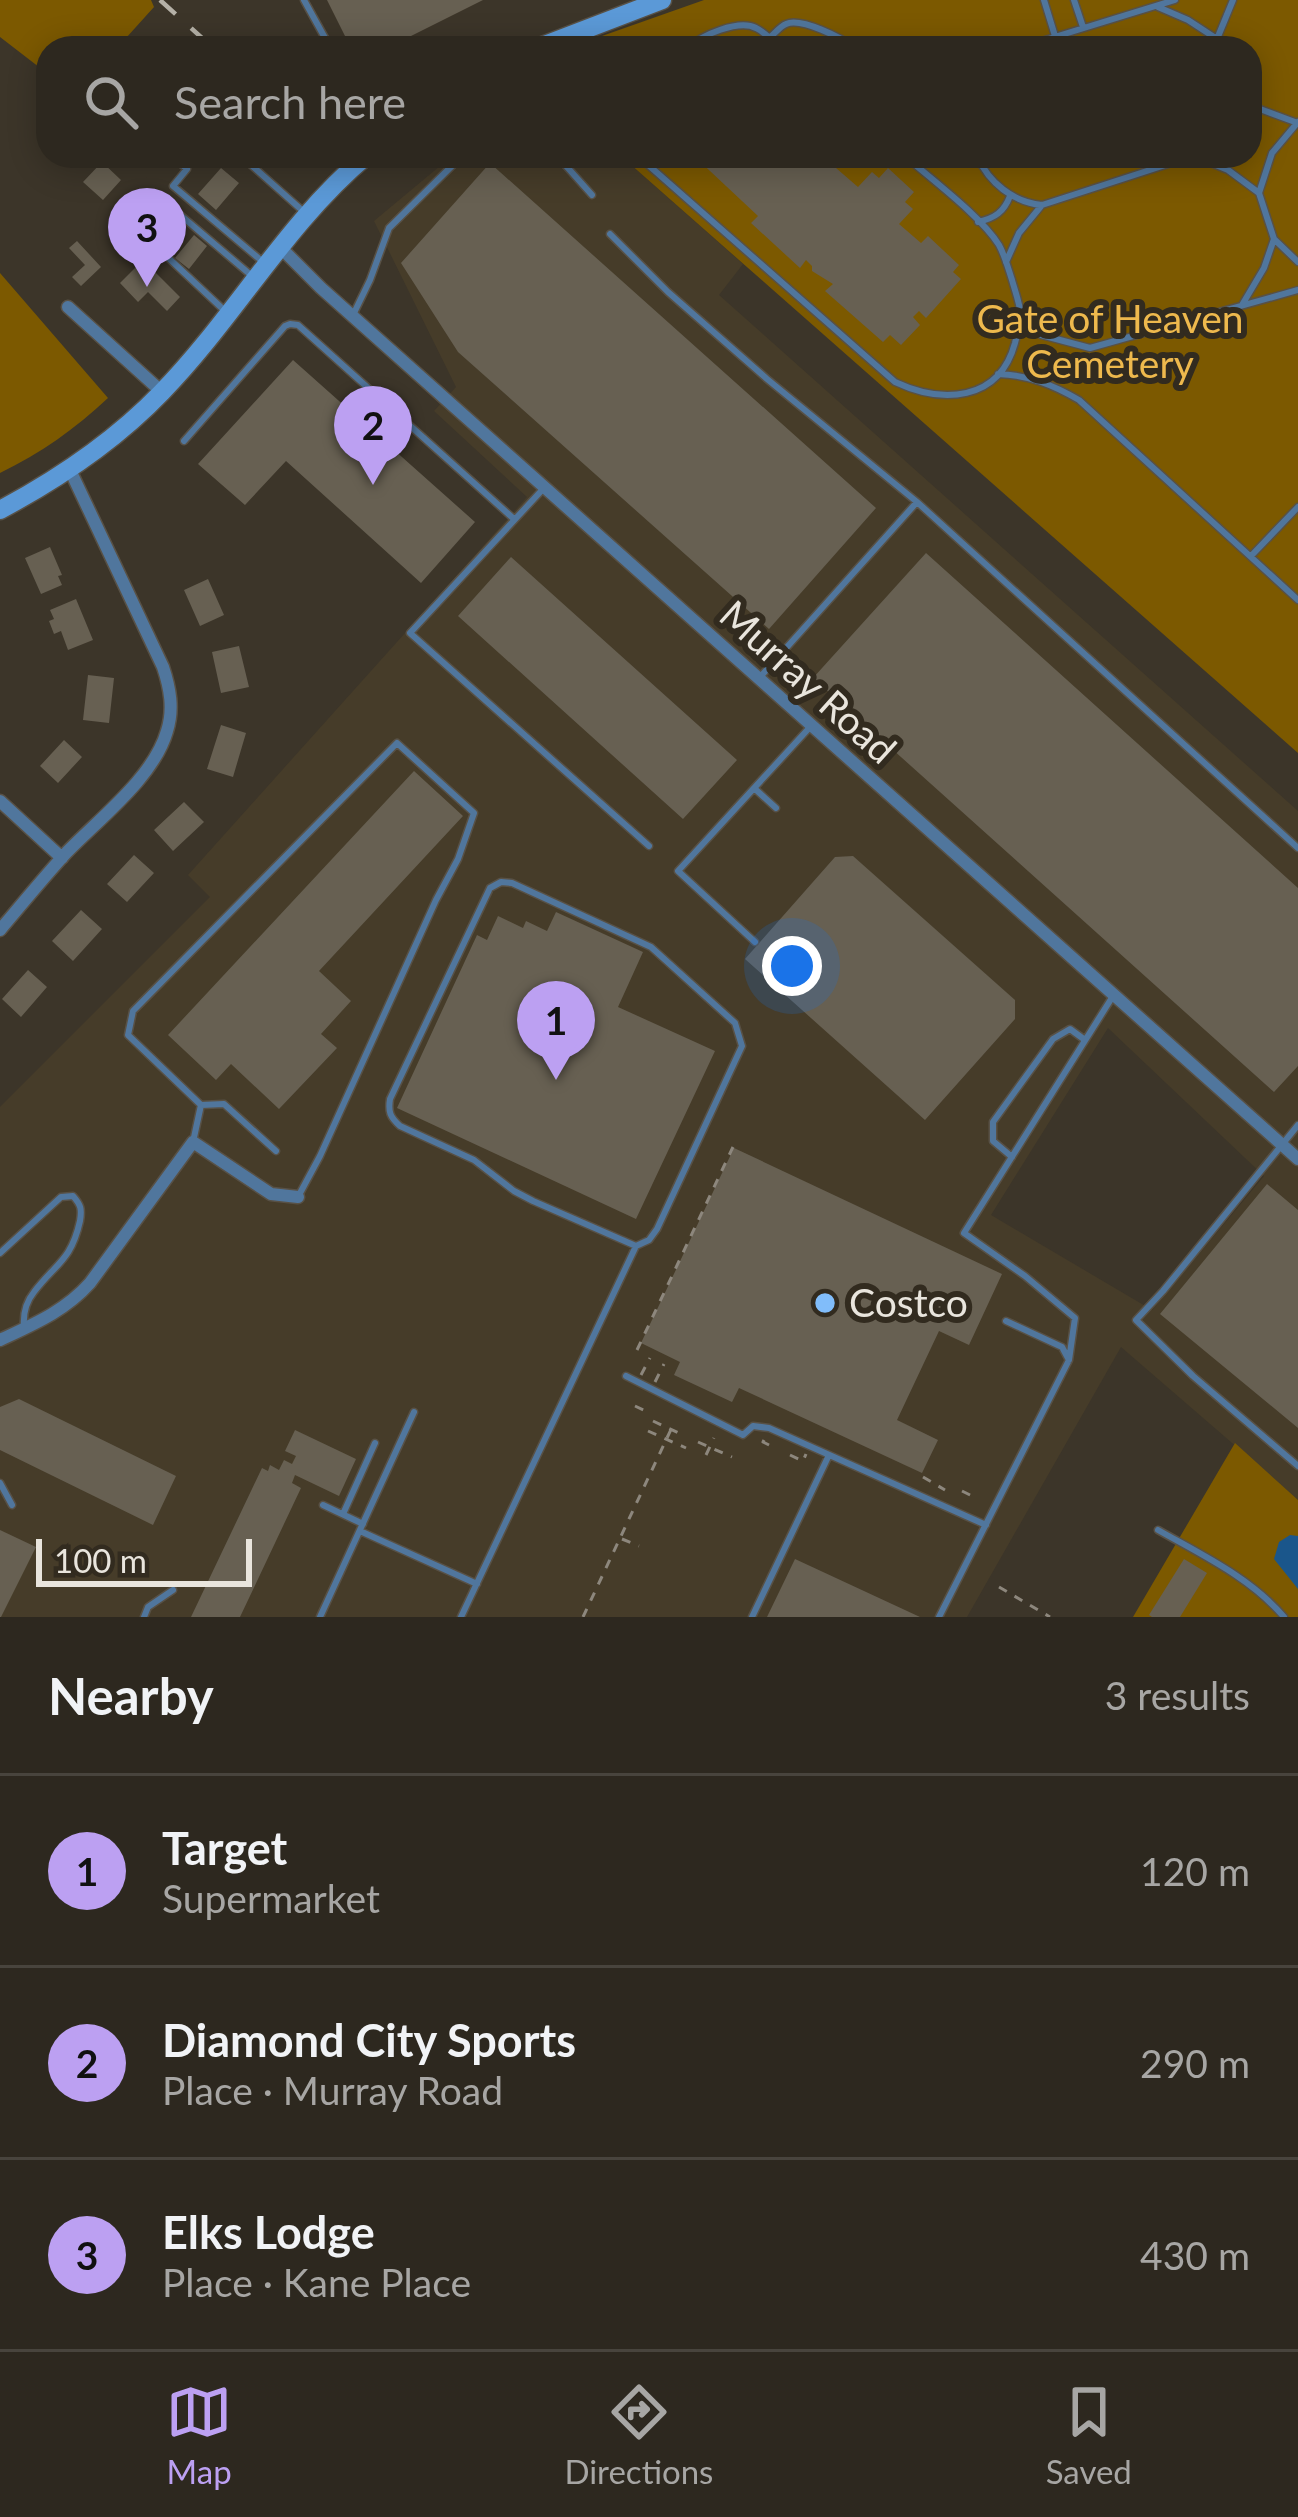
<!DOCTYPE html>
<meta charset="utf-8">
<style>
:root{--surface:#2d281f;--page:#39342c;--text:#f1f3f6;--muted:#a7a6a4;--line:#48443d;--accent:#bca0f2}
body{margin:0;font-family:Lato,sans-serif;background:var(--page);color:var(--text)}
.scale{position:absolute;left:36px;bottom:30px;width:216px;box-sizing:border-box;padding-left:12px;border:6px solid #e9e5dd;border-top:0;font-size:33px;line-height:42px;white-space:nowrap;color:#e9e5dd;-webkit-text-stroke:9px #322b1f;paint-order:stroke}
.you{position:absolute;left:792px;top:966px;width:42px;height:42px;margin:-30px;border:9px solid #fff;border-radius:50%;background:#1a73e8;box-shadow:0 0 0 18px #1a73e833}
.badge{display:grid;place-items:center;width:78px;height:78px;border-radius:50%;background:var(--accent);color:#111;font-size:39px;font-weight:700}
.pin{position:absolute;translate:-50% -99px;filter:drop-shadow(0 3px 6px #0008)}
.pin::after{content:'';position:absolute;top:63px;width:42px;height:36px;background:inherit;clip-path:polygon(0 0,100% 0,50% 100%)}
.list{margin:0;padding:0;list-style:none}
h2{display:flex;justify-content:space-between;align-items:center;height:156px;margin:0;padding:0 48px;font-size:51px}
h2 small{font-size:39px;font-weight:400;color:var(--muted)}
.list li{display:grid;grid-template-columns:78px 1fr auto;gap:36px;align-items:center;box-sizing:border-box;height:192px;padding:0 48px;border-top:3px solid var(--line)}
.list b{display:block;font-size:45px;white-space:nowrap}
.list p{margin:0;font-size:39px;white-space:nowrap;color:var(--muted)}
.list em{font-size:39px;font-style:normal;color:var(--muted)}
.icon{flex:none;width:66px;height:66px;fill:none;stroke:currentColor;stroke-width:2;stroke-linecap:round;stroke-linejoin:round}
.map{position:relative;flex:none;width:1298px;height:1617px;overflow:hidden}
.search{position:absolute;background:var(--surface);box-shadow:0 6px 30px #0003;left:36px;right:36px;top:36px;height:132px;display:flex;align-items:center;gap:30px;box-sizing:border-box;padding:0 42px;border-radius:36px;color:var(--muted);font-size:45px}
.sheet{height:732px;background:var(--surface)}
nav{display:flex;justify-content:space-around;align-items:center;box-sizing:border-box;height:168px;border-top:3px solid var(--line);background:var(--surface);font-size:33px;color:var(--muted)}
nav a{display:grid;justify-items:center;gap:6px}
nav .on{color:var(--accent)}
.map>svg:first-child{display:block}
.built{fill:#463c29;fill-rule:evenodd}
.green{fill:#7c5900}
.water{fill:#1a568b}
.building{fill:#676052}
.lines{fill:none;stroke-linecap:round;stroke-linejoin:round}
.service-casing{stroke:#585146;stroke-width:9}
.minor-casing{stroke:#585146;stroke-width:15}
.secondary-casing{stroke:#585146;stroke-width:21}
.path{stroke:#8d877d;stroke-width:3;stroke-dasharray:9 9;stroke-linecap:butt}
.service{stroke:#50769d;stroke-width:6}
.minor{stroke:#50769d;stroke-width:12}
.secondary{stroke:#5b99d7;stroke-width:18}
.rail{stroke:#b5b1a7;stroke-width:4.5;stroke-dasharray:21 21;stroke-linecap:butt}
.poi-dot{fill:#81bdfa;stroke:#322b1f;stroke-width:4.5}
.labels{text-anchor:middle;stroke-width:12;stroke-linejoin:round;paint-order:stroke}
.park-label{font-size:39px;fill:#eeb94d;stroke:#322b1f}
.street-label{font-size:39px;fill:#e9e5dd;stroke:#322b1f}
.poi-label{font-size:39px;fill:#e9e5dd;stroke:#322b1f;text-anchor:start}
</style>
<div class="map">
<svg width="1298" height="1617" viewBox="0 0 1298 1617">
<rect width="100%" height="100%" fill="#3c3529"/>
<path class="built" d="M452,156H621L743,264L719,295L1298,811V1500L1121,1347L967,1617H0V1107L210,897L188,875L527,497L434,411L456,387L374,221ZM1108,1028L1264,1176L1152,1310L991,1215Z"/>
<path class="green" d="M0,0H151L154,7L117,48H48V74L0,37Z
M704,0H1298V753L621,156H1250V48H568Z
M0,273L108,398C75,429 41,453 0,473Z
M1235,1443L1298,1500V1617H1133Z"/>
<path class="water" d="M1290,1535L1298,1536V1589L1274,1559L1279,1542Z"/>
<path class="building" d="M327,0H483L387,48H351Z
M694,156H839L843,160L836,168L858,187L872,172L879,178L888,168L914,192L905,202L913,209L899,224L921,243L928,236L959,265L953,272L961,279L926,318L919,311L913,317L920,325L901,345L890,335L883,342L825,291L833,284L812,271V266L806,260L800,268L751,223L758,216Z
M102,162L121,180L103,200L83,182Z
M490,163L876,508L769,629L458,352L401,263Z
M221,168L239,183L216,210L198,194Z
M156,223L172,238L161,250L145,234Z
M194,235L207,246L189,269L175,258Z
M77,241L101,267L81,286L72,277L85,265L69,248Z
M143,260L180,297L167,311L148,292L138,302L120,283Z
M293,360L475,522L421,583L286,461L245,505L198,464Z
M50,547L62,575L58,576L62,585L41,594L25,558Z
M926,553L1298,888V1066L1274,1092L813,678Z
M511,557L737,760L683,819L458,616Z
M208,579L224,615L200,626L184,590Z
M76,599L93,640L68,650L61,631L54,634L49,621L54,619L50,610Z
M239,646L249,687L221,693L212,652Z
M88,675L114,678L109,723L83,720Z
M221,725L246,733L233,777L207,769Z
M64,740L82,757L58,783L40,766Z
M414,771L463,816L319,971L351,1001L321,1034L337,1048L279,1109L231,1064L216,1080L168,1035Z
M184,802L204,822L173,851L154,830Z
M134,855L154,873L127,902L107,884Z
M853,856L1015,1000V1019L925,1120L745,959L835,857Z
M81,910L102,929L73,961L52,941Z
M556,912L643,952L618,1007L715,1051L636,1219L397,1108L477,935L487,940L498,916L523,928L526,921L547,931Z
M28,970L47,987L21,1017L2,999Z
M734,1148L1002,1274L969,1345L939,1331L897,1420L938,1440L922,1473L739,1388L732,1402L674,1375L680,1362L641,1343Z
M1267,1184L1298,1210V1428L1160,1314Z
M19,1399L176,1476L153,1525L0,1450V1407Z
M295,1430L356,1459L339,1496L295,1475L292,1483L301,1488L240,1617H191L262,1468L268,1471L270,1465L279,1470L284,1460L292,1464L296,1456L285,1451Z
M0,1530L36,1547L1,1617H0Z
M795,1559L920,1617H767Z
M1184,1559L1207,1573L1180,1617H1152L1149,1615Z"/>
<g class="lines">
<g class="service-casing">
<path id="service" d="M304,0L330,47
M1044,0L1055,36
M1074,0L1083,27
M1158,7L1188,20L1217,39
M769,38C775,34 779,27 786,24C801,17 842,38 855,48
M688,48C701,35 739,19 756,28C765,32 773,42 781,48
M1019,48L1175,0
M1220,48L1217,39L1233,0
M1250,101L1260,109L1295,122
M172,156L187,169L173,186L263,262
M241,156L304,212
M561,156L559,158L592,195
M638,156L895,382C942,404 999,402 1015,343C1017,334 1022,324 1021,316C1020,304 1015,291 1012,280C1008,268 1005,256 999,245C981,216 932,180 905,156
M977,156C989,183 1013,202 1042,205L1193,156
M1194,156L1228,170L1259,193
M1259,193L1272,153L1298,122
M1259,193L1274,239L1298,262
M978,222C995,218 1004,212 1010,196
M610,234L668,292L767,379L917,502
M1006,262L1019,233L1042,205
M1242,305L1264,268L1274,239
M225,311L129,221L130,211L148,195L158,196L252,276
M353,315L370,280L389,228L462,156
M1022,319L1041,335L1090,348L1298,290
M998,374C1029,375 1053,385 1079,400L1298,600
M184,441L285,326L290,324L298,325L514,519
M543,489L410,633L649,846
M1251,556L1298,507
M761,676L917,502L1298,848
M754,788L776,808
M755,942L678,871L811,726
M201,1105L224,1104L276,1151
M1298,1125L1163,1291L1136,1320L1193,1376L1298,1466
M193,1142L201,1105L128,1035L133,1011L397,743L474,813L458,859L436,900L320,1156L299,1195
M1012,1157L993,1141V1122L1053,1039L1070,1029L1085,1040
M0,1253L61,1197L73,1196C81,1205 82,1209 80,1221C71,1261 56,1263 34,1292C26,1302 23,1315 24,1327
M1069,1360L1075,1318L1025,1276L964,1233L1113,996
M626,1376L743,1435L753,1426L769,1428L986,1525
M0,1483L12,1505
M323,1505L363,1524
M343,1514L375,1443
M1158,1530C1202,1555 1251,1578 1284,1617
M360,1531L477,1584
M144,1617L148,1607L173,1590
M320,1617L414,1412
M461,1617L636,1246L649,1240L657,1229L742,1046L735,1023L651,947L512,883L501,882L490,888L390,1099C388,1112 390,1117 400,1126L474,1160L514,1191L533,1201L636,1246
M752,1617L829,1455
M939,1617L1069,1360L1062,1347L1006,1321"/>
</g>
<g class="minor-casing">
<path id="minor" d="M280,247L321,288L1298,1159
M68,307L162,392
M0,801L62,858
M0,930C22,904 44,877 67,852C100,818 154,777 167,731C174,709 170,688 163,667L70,470
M0,1340C34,1324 65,1311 90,1283L193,1142L271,1194L298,1197"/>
</g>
<g class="secondary-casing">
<path id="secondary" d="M537,48L662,0
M0,510C60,478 115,441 162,392C235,317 286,223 366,156"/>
</g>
<path class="path" d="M637,1350L733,1147
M641,1375L650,1358
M655,1382L664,1364
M635,1406L648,1412
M653,1421L683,1435
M648,1431L686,1448
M764,1440L763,1442L775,1448
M698,1442L732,1457
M706,1455L714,1438
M790,1455L803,1461L806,1454
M923,1477L945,1490
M962,1491L976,1498
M622,1539L639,1546
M999,1587L1050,1617
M583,1617L674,1423"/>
<use href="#service" class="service"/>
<use href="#minor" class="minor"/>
<use href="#secondary" class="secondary"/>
<path class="rail" d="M160,0L213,48"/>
</g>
<circle class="poi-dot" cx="825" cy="1303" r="12"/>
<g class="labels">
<g class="park-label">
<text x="1110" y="333">Gate of Heaven<tspan x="1110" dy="45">Cemetery</tspan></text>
</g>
<g class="street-label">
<text transform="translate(808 682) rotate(42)" y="14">Murray Road</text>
</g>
<g class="poi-label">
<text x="849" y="1317">Costco</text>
</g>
</g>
</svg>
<div class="scale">100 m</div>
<div class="you"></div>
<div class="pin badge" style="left:556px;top:1080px">1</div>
<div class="pin badge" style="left:373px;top:485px">2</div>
<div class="pin badge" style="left:147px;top:287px">3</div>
<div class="search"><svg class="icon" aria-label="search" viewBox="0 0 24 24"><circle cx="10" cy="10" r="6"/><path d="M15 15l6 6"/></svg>Search here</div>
</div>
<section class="sheet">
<h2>Nearby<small>3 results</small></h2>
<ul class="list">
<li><span class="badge">1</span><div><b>Target</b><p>Supermarket</p></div><em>120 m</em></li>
<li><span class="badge">2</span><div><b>Diamond City Sports</b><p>Place · Murray Road</p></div><em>290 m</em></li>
<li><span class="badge">3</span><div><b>Elks Lodge</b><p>Place · Kane Place</p></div><em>430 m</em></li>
</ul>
</section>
<nav>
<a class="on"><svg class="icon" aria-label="map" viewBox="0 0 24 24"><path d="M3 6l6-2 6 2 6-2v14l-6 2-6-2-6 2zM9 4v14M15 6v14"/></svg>Map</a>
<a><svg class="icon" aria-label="directions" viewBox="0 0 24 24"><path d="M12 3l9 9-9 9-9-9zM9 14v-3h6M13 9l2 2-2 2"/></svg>Directions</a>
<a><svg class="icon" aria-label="saved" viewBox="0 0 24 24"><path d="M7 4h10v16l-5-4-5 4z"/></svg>Saved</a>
</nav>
